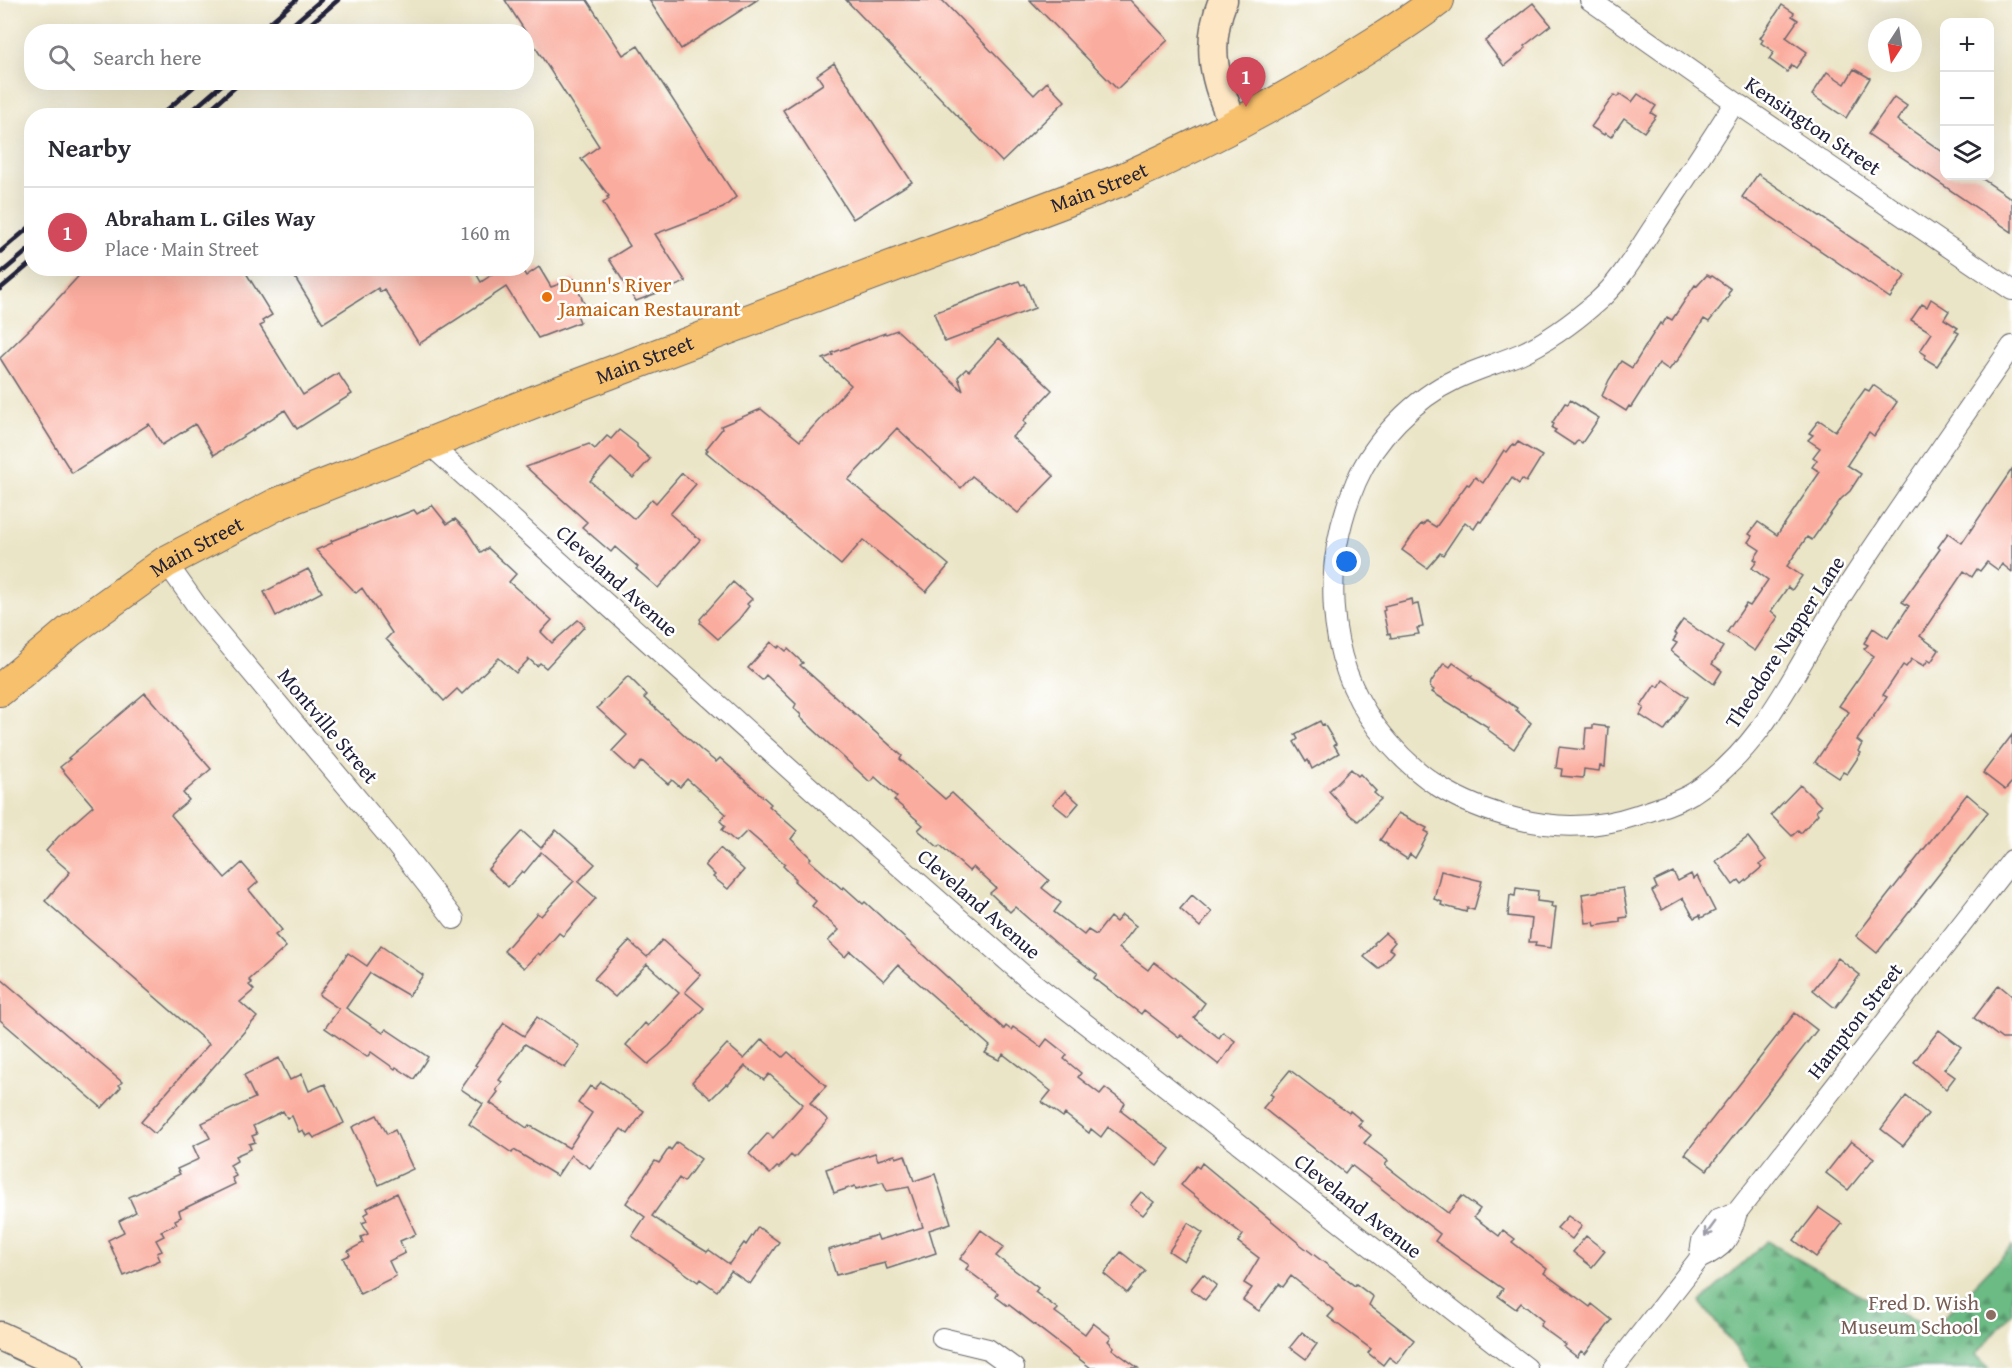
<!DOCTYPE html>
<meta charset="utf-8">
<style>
:root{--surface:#fff;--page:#f2f2f3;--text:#2b2b33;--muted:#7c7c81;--line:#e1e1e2;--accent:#d1495b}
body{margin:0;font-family:"Gentium Book Plus",serif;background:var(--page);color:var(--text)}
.controls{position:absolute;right:18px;top:18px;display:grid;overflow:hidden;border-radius:12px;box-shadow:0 6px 24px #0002}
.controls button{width:54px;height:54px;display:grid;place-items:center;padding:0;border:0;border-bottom:2px solid var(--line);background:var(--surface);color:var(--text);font:30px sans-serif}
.compass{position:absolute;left:1868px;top:18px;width:54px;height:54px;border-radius:50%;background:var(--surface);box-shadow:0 6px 24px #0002;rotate:192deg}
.you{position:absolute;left:1347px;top:562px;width:21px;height:21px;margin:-15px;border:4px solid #fff;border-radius:50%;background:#1a73e8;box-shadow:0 0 0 9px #1a73e833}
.badge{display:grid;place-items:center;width:39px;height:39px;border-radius:50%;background:var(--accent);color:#fff;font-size:20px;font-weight:700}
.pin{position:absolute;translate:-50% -50px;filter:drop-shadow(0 2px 3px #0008)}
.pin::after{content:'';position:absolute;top:32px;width:21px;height:18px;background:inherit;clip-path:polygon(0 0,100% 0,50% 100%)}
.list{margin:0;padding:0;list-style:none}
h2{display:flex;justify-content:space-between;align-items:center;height:78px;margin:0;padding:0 24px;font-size:26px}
h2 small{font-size:20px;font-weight:400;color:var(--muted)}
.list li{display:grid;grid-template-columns:39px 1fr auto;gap:18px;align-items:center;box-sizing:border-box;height:90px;padding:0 24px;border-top:2px solid var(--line)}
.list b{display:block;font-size:22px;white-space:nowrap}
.list p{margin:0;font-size:20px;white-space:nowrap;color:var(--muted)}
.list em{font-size:20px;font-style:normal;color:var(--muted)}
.icon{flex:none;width:33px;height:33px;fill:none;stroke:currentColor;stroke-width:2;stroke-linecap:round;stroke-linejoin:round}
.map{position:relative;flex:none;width:2012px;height:1368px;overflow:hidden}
.search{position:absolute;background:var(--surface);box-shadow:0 6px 24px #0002;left:24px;top:24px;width:510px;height:66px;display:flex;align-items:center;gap:15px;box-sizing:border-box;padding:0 21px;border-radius:24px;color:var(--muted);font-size:22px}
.panel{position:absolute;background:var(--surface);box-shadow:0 6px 24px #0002;left:24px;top:108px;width:510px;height:168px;border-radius:24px}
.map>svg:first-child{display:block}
.forest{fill:url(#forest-firs);stroke:#476e60;stroke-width:1.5}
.building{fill:#faad9f}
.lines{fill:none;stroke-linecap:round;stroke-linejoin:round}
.minor-casing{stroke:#68666c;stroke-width:22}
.secondary-casing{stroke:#68666c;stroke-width:31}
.primary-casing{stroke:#68666c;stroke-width:34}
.minor{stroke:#fff;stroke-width:20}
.secondary{stroke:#fce6c4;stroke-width:28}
.primary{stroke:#f7c06c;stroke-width:32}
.rail{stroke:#22223b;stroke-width:4.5}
.oneway{stroke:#9c9ca7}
.food-dot{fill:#e8710a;stroke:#fff;stroke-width:2}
.education-dot{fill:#8d6e63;stroke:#fff;stroke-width:2}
.labels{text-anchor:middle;stroke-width:5;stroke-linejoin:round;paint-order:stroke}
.street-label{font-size:21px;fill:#22223b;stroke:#fff}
.food-label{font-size:21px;fill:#c56008;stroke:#fff;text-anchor:start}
.education-label{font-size:21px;fill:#785e54;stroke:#fff;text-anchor:end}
</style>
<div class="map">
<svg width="2012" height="1368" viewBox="0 0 2012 1368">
<defs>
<pattern id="forest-firs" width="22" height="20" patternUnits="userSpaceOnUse" patternTransform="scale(1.5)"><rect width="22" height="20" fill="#6cbb84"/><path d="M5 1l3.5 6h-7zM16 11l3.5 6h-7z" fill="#58986d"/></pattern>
</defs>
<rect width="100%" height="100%" fill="#fff"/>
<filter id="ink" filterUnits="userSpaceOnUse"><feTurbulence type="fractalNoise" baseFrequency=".0167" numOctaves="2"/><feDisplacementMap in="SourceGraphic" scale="12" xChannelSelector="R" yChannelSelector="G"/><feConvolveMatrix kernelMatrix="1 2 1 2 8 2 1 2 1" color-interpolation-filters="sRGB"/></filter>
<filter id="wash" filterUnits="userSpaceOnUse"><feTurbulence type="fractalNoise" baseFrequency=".008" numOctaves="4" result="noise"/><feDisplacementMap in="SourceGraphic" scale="24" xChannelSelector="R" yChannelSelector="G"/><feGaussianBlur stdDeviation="1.35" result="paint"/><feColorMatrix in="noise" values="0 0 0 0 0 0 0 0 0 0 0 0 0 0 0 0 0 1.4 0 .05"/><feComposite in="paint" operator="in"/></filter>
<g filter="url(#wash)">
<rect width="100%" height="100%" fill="#ebe5c7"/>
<path class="forest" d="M1767,1241L1862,1296L1933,1328L2012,1246V1312L1976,1355L1989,1368H1751L1700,1302Z"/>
<g id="blocks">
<path class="building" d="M505,0H587L623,55L638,46L736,197L723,208L655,234L686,282L636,301L609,259L630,246L603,203L609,199L607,197L609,196L581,159L599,146Z
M649,0H757L681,49Z
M846,0H942L1034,95L1047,82L1065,101L1002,162Z
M1030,0H1130L1168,40L1117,89Z
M1533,3L1551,25L1524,46L1526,48L1504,66L1485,41Z
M1782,5L1794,13L1792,16L1798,20L1786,37L1807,52L1796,68L1792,65L1787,72L1769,59L1774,52L1761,43L1763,40L1760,38Z
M834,63L912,182L853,219L783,110L823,84L817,75Z
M1854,69L1870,78L1846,118L1812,95L1827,72L1845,84Z
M1620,94L1632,102L1638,94L1656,106L1651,113L1656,116L1644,132L1624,118L1611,137L1605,133L1604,135L1591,127L1614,95L1617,97Z
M1894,97L1907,106L1897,120L1944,153V176H1978L2012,199V232L1868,134Z
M1758,174L1906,275L1890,298L1742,197Z
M539,267L551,287L574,279L585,306L575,310L580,322L538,338L506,287L419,344L384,289L380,292L378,288L323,323L289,268H473L481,282L502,268H521L526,276Z
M86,268H243L272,315L262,321L264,324L260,326L303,395L338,373L352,394L297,429L285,410L214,455L195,424L162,445L149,424L72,473L0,358L31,328Z
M1707,275L1711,277L1712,276L1731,289L1728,294L1729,296L1709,322L1704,319L1676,363L1675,362L1669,370L1659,363L1631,407L1629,406L1626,411L1602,396L1609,380L1621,361L1632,368L1660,323L1662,325L1667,317L1672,320L1695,285L1697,286Z
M1019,281L1021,285L1025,284L1035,308L945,342L934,313Z
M1931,299L1949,311L1944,319L1958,328L1955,331L1959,333L1937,366L1924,358L1926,355L1920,351L1932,333L1911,320L1922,304L1927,307Z
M897,330L963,391L958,377L966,369L969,371L998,339L1052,390L1023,421L1026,424L1012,437L1054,476L1018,513L972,476L961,488L897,428L848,480L949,565L926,592L863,540L841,565L706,452L708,450L706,449L722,429L721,426L761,409L800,441L851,385L823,359L833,355L832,353L885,333L886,334Z
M1873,385L1897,402L1874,436L1869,432L1847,465L1861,474L1850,491L1841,499L1812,540L1807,537L1787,566L1802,576L1792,590L1788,587L1771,611L1778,617L1755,651L1727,632L1746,604L1750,606L1768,580L1752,568L1757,561L1754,559L1760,550L1748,542L1752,536L1749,534L1758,522L1777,535L1820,472L1812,467L1817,460L1813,457L1820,448L1808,440L1813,435L1809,433L1819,420L1835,431L1865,389L1869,391Z
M1570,400L1599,418L1582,443L1578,440L1574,445L1554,432L1556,430L1552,428L1554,424L1552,423L1565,403L1568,404Z
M619,430L637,444V447L650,459L633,478L611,458L590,481L634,519L652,499L656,503L682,473L696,484L670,514L700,540L658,588L636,569L638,567L615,547L611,552L582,527L587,522L526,467L589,444L595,449L607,436L611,439Z
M1518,442L1542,456L1526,482L1522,479L1519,484L1512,478L1488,514L1487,513L1481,522L1479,521L1474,529L1465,522L1443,555L1440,553L1427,568L1402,550L1421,524L1423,525L1426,521L1436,527L1467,484L1469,485L1475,477L1483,483L1504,450L1507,452L1513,444L1515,446Z
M2012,469V572L2002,564L1998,570L1987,562L1980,571L1977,569L1972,577L1964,571L1920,636L1939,650L1931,662L1928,660L1924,666L1912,659L1906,667L1903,665L1883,695L1887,697L1857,740L1862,744L1858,751L1861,753L1847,774L1843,772L1839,778L1815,762L1849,712L1839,706L1874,656L1864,649L1868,645L1864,643L1873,628L1888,638L1909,606L1902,602L1940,549L1938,547L1948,533L1962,543Z
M432,505L447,524L455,519L467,531L481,553L488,548L516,574L509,582L552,620L541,632L552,643L578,620L585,626L546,668L540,663L537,666L529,659L516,673L499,658L462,694L457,689L444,701L386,639L392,633L362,588L356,593L316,550L332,543L331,541L395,516L396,517L414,510L417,514Z
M308,569L322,592L276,616L264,592Z
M733,582L752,599L747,604L749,606L739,619L718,639L700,623L701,621L700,619Z
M1412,599L1413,605L1418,604L1423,627L1417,628L1419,634L1391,638L1390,633L1388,634L1383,611L1385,610L1384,606Z
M1683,620L1723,647L1712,664L1722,671L1714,684L1671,651L1677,643L1673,641L1677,635L1674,633Z
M771,642L778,648L780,646L786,651L788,649L803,663L800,665L902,756L900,759L945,799L952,793L999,837L1049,880L1042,888L1061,903L1054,912L1084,935L1088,930L1096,935L1110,917L1116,922L1122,915L1136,926L1119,948L1148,970L1154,962L1166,971L1205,1003L1194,1018L1219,1038L1223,1032L1235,1041L1219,1065L1181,1035L1179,1037L1144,1010L1141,1014L1094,978L1097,974L1057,944L1015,907L1010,912L990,893L996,888L973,867L969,871L940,845L938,847L918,830L923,825L894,800L897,797L875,777L870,782L800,717L801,715L794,708L796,704L766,675L762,680L748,668Z
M1444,663L1450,667L1453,663L1472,676L1470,677L1517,708L1516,710L1531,723L1514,749L1487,729L1488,727L1432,692L1434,690L1430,687L1431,682Z
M628,676L647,695L644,698L702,751L716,762L720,758L771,804L769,806L797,831L791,839L811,858L809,860L842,889L844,887L863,904L865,902L1004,1029L1006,1026L1011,1030L1013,1027L1041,1047L1047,1039L1067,1055L1064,1059L1081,1073L1078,1077L1100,1094L1105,1088L1125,1103L1121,1111L1170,1149L1157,1166L1108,1127L1101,1137L1091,1129L1089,1133L1065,1114L1063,1117L1042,1102L1051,1091L1003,1054L999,1060L985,1053L990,1046L898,965L884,981L850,951L845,957L828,941L839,930L812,906L816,901L794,881L796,879L783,866L785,864L747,831L736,842L722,830L725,826L720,821L726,814L687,779L680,787L672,780L668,784L642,761L634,771L612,751L627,735L597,708Z
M1663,680L1688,697L1664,731L1640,715L1644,708L1641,706L1655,685L1659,687Z
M145,693L211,769L183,793L189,800L171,815L225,878L242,863L258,882L249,890L282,930L275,935L286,947L249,980L252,983L249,985L254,990L240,1002L257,1017L155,1134L141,1122L209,1044L45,901L70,872L46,851L58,837L93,806L60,767L70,759L68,758Z
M1320,721L1322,725L1324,724L1336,744L1334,745L1339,753L1312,769L1308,760L1306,762L1294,742L1298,739L1295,734Z
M1593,725L1608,727L1605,767L1600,766L1599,771L1584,769L1583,778L1561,776L1562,769L1556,768L1559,747L1584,750L1586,728H1593Z
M2012,735V782L2005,790L1983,773Z
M1351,769L1358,776L1360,774L1376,791L1374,793L1381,799L1358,821L1350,815L1329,791Z
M1800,785L1821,806L1816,811L1818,814L1801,833L1798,830L1792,836L1771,815Z
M1065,791L1079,803L1068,816L1053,804Z
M1967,794L1988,812L1877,953L1856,936Z
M1398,813L1427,828L1425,831L1429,833L1415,858L1410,854L1407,859L1387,846L1388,845L1380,840Z
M556,830L595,864L578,882L596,898L563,936L559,933L540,955L538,953L524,968L504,951L537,913L541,916L574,881L541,852L524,873L522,871L508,887L488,869L522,831L541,848Z
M1748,837L1766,860L1759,865L1762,867L1742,884L1739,880L1733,885L1716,861Z
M720,848L744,870L728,889L713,877L715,875L705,865Z
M1441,871L1482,881L1474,910L1467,908L1466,912L1441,905L1442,902L1434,899Z
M1673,872L1678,881L1691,874L1693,879L1697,876L1715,911L1701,918L1700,915L1694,918L1683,898L1662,910L1652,891L1657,888L1654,881Z
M1516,888L1538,891L1537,901L1552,903L1551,907H1556L1551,948L1535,946L1536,942H1529L1532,919L1508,916L1510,895L1515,896Z
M1623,888L1628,917L1620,918V922L1595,926L1594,922L1586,923L1582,894Z
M1192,895L1212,912L1200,927L1180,909Z
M1385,933L1395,942L1389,949L1394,952L1379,969L1364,957L1375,944L1374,943Z
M662,940L701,975L685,992L704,1008L669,1046L648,1064L626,1045L645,1023L648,1026L679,993L647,964L615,997L594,979L629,941L647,957Z
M381,946L423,975L409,996L370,973L346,1008L383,1033L386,1029L428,1057L414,1079L396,1067L395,1069L371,1052L367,1057L325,1028L339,1009L319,995L348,953L367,966Z
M1838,958L1860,975L1835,1008L1813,990Z
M0,978L122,1082L119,1085L121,1087L102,1108L0,1020Z
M1999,985L2012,996V1039H2002L1974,1018Z
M1795,1013L1817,1030L1707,1170L1685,1154Z
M537,1017L580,1046L565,1068L525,1044L499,1080L502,1082L496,1090L498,1092L490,1103L527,1128L529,1125L569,1148L592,1113L578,1103L590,1086L595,1089L601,1082L644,1111L628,1134L621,1129L590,1168L571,1155L557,1176L514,1150L512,1153L469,1124L483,1104L461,1089L477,1066L475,1065L504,1023L524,1036Z
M1939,1030L1961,1047L1944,1069L1955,1077L1946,1089L1914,1062Z
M762,1039L783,1057L788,1052L826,1086L810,1103L828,1120L794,1158L791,1155L779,1168L777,1167L770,1174L749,1154L768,1133L773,1138L803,1104L769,1074L764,1080L745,1066L728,1085L726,1084L711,1099L692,1082L727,1044L744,1059Z
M279,1058L290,1080L302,1074L309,1091L325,1084L344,1123L314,1138L311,1134L306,1136L303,1130L299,1132L292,1116L287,1118L283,1111L253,1126L257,1134L252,1136L255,1142L249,1144L251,1149L235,1156L237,1161L230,1165L236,1176L232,1178L235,1184L179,1211L181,1217L175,1220L177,1224L161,1231L164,1236L156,1240L162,1251L157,1253L160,1260L124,1276L108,1240L124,1232L119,1221L136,1212L129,1197L180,1174L177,1169L199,1159L193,1146L210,1138L202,1123L255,1098L244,1075Z
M1290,1070L1325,1097L1349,1113L1350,1111L1362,1121L1358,1125L1371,1135L1364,1143L1388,1161L1385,1165L1412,1186L1448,1213L1462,1196L1480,1209L1474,1217L1499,1236L1503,1230L1515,1239L1512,1242L1547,1269L1544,1273L1590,1307L1592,1304L1612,1320L1585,1354L1581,1351L1577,1357L1564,1347L1566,1345L1540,1326L1543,1321L1521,1303L1516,1309L1498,1296L1503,1289L1435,1241L1440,1234L1351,1165L1345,1173L1263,1108L1273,1096L1270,1094Z
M1906,1096L1928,1114L1903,1146L1881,1129Z
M377,1115L387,1134L395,1130L413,1169L379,1185L352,1127Z
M1851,1141L1874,1158L1848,1190L1826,1173Z
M677,1142L701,1159L684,1182L679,1178L652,1216L689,1241L707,1252L709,1250L729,1264L744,1243L746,1245L758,1227L779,1242L750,1284L731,1271L717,1291L700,1279L698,1282L632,1236L645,1217L626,1203L655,1161L659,1163L669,1148L671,1150Z
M875,1153L878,1160L895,1155L896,1158L905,1155L914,1181L935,1174L951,1223L929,1230L936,1253L887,1269L885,1263L836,1275L828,1250L877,1235L879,1240L923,1227L909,1187L887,1191L883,1182L856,1189L855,1186L834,1193L826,1169Z
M1202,1163L1301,1245L1355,1286L1356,1284L1373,1297L1369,1305L1414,1340L1397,1363L1389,1357L1383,1365L1368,1353L1371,1349L1328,1317L1334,1310L1291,1276L1283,1287L1279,1284L1259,1311L1243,1300L1252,1288L1244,1283L1259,1258L1238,1242L1243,1235L1181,1185L1196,1166L1199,1168Z
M1141,1192L1154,1202L1143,1215L1130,1205Z
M397,1193L416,1234L400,1241L405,1253L389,1261L396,1276L360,1294L343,1258L350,1255L348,1251L363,1243L361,1237L368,1234L362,1223L367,1221L364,1215L369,1212L367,1208Z
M1819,1208L1842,1224L1816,1257L1794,1240Z
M1568,1216L1582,1226L1572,1239L1557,1228Z
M1188,1223L1203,1233L1184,1261L1169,1251Z
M981,1230L1004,1247L996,1256L1038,1288L1035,1292L1058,1309L1055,1312L1085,1334L1093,1323L1111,1337L1108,1341L1114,1347L1112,1349L1138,1368H1091L1009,1305L1008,1306L996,1297L998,1293L966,1269L969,1265L960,1259Z
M1586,1236L1605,1251L1592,1267L1573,1252Z
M1121,1252L1145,1271L1127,1293L1104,1274Z
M1203,1274L1217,1285L1205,1300L1191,1289Z
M1302,1332L1317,1344L1306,1359L1290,1347Z"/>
</g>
</g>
<g filter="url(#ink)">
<use href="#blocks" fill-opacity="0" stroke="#68666c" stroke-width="1.5"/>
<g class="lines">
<g class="minor-casing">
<path id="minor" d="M1590,0L1735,102L2012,290
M1735,102C1709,144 1682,184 1655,225C1638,250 1621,281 1598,301C1575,321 1549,341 1520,354C1499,363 1477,369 1456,379C1415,398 1374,440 1356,482C1322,561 1324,657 1377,728C1415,778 1457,804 1518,819C1557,829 1599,828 1637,815C1656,809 1676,803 1693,793C1766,747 1797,664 1842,595C1896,511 1955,429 2012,346
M428,443L815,792L1028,979L1527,1368
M166,562L202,613L396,845L454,919
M1699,1259L1702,1241L1718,1219L1737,1212
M942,1338L988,1349L1014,1368
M1614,1368L1699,1259C1725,1247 1730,1239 1737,1212L2012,860"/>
</g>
<g class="secondary-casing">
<path id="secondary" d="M1223,0C1204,48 1215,80 1234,126
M0,1336L70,1368"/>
</g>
<g class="primary-casing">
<g id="primary">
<path id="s1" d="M0,690L70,631L166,562L277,504L554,394L1121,180C1204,143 1285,101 1362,51C1388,35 1413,19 1438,0"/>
</g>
</g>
<use href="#minor" class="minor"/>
<use href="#secondary" class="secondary"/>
<use href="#primary" class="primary"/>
<path class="rail" d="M259,32L296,0
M284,32L321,0
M301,32L338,0
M160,116L199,82
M186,116L225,82
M202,116L241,82
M0,252L32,225
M0,274L32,247
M0,289L32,262"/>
</g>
<defs><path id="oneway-shaft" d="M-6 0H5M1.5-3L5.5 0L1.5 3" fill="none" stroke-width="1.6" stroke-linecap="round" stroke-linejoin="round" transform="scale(1.5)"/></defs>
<use class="oneway" href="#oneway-shaft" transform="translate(1710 1229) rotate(126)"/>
</g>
<circle class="food-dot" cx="547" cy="297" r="6"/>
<circle class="education-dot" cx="1991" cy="1315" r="6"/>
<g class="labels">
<g class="street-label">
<text transform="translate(1813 126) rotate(34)" y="7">Kensington Street</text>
<text dy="7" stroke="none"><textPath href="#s1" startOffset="1216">Main Street</textPath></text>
<text dy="7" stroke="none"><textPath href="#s1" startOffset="730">Main Street</textPath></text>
<text dy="7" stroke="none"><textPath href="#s1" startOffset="244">Main Street</textPath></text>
<text transform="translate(617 581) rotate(42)" y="7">Cleveland Avenue</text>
<text transform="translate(1785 642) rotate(-57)" y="7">Theodore Napper Lane</text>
<text transform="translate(328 726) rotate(50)" y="7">Montville Street</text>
<text transform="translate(979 904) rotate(41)" y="7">Cleveland Avenue</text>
<text transform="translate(1855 1021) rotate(-52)" y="7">Hampton Street</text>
<text transform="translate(1358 1206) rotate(38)" y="7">Cleveland Avenue</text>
</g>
<g class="food-label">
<text x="559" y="292">Dunn's River<tspan x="559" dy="24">Jamaican Restaurant</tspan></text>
</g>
<g class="education-label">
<text x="1979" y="1310">Fred D. Wish<tspan x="1979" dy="24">Museum School</tspan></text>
</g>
</g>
</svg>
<div class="controls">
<button>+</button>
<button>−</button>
<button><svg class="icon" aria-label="layers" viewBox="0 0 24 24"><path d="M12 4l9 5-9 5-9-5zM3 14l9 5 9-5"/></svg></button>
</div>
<svg class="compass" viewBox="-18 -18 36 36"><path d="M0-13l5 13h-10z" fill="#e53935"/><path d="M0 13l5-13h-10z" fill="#7c7c81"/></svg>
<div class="you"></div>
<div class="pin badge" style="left:1246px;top:107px">1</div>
<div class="search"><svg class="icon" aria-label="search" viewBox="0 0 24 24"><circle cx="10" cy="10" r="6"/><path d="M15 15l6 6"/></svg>Search here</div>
<section class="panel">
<h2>Nearby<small></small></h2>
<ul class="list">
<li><span class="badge">1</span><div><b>Abraham L. Giles Way</b><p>Place · Main Street</p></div><em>160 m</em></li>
</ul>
</section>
</div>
